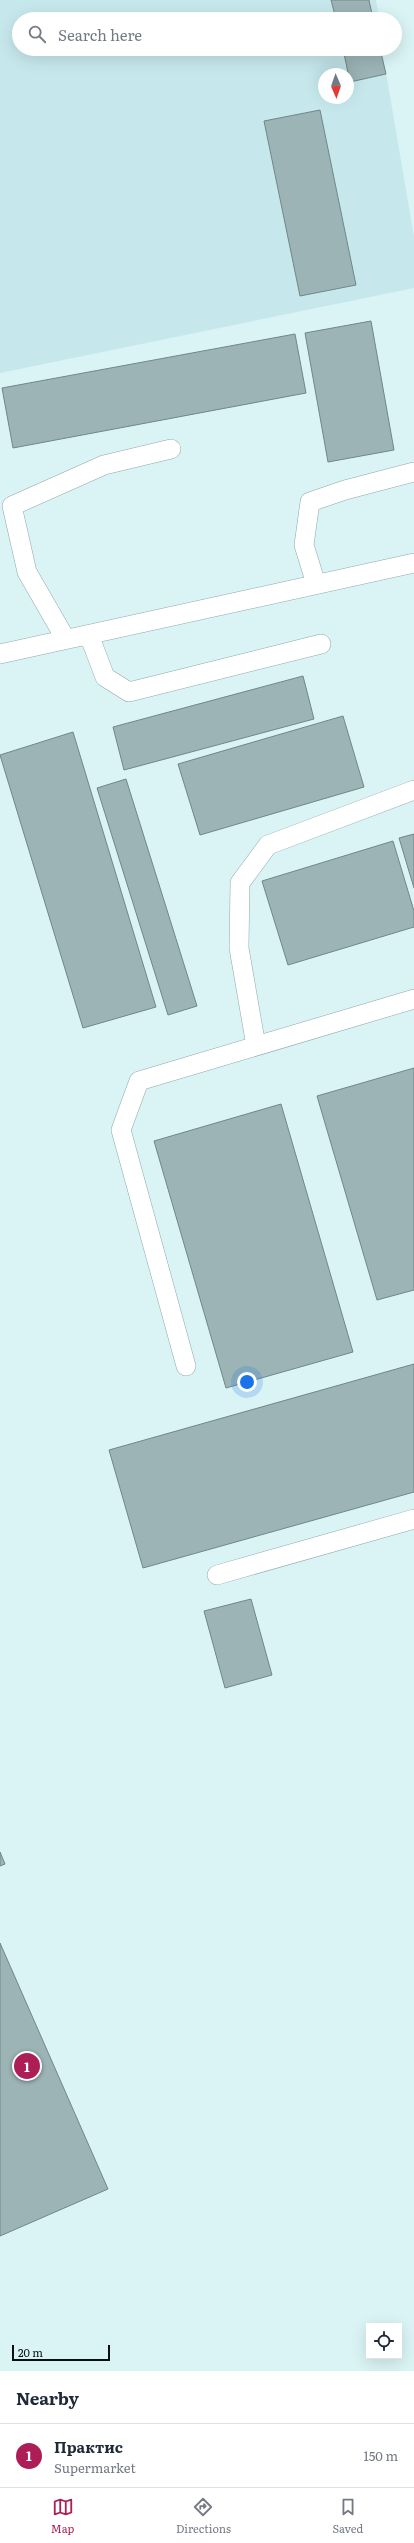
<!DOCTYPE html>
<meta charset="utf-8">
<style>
:root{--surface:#fff;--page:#f2f2f3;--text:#1f2937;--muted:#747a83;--line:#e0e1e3;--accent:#ad1e56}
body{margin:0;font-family:Literata,serif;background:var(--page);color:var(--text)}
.controls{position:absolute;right:12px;bottom:12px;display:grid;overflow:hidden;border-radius:0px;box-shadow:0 4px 16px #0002}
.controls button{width:36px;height:36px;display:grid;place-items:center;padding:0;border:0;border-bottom:1px solid var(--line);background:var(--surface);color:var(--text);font:20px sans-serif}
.compass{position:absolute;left:318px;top:68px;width:36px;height:36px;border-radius:50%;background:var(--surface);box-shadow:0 4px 16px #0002;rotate:178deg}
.scale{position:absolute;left:12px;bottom:10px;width:98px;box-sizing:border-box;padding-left:4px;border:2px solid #081111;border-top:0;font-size:11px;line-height:14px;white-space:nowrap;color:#081111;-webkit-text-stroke:3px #daf3f5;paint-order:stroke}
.you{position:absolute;left:247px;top:1382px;width:14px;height:14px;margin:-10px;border:3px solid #fff;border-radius:50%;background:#1a73e8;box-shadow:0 0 0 6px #1a73e833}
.badge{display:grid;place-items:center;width:26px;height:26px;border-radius:50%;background:var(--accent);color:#fff;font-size:13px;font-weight:700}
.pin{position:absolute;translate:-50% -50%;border:2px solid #fff;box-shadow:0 1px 4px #0006}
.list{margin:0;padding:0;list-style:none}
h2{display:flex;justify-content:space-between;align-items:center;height:52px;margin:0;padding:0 16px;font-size:17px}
h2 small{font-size:13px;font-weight:400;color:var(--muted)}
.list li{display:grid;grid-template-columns:26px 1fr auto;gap:12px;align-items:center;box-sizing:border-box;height:64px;padding:0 16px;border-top:1px solid var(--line)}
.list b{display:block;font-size:15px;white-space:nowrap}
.list p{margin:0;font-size:13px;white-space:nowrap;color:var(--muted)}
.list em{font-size:13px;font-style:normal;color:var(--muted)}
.icon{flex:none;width:22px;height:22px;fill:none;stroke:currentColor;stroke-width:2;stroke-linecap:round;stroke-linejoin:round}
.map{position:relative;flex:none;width:414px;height:2371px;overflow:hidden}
.search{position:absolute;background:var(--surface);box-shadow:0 4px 16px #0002;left:12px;right:12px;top:12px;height:44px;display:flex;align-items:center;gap:10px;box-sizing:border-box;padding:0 14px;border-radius:22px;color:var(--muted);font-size:15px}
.sheet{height:116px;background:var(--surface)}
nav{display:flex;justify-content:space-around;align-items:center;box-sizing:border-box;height:56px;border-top:1px solid var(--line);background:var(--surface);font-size:11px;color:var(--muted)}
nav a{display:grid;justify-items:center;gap:2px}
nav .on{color:var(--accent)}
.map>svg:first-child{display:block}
.built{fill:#c6e8ec;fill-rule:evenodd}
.building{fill:#9cb4b6;stroke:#708789}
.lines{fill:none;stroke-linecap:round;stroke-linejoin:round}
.service-casing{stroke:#91a8ab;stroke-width:20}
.service{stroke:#fff;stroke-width:19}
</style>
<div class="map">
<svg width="414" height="2371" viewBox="0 0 414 2371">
<rect width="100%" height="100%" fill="#daf3f5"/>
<path class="built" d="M0,0H376L379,19H19V49H382L414,237V288L0,373ZM324,74H348V98H324Z"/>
<path class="building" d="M331,0H369L373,19H336Z
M343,49H380L386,74L350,82Z
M320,110L356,285L300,296L264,121Z
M371,321L394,450L328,462L305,333Z
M295,334L306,393L13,448L2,388Z
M303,676L314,719L124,770L113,727Z
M343,716L364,787L200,835L178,764Z
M73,732L156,1007L83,1028L0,755Z
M126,779L197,1006L168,1015L97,788Z
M414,834V888L399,838Z
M393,841L414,911V927L288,965L262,881Z
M414,1068V1290L377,1300L317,1096Z
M281,1104L353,1352L226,1388L154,1141Z
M414,1364V1492L143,1568L109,1450Z
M251,1599L272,1675L225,1688L204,1611Z
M0,1852L5,1864L0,1866Z
M0,1943L108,2189L0,2236Z"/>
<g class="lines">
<g class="service-casing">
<path id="service" d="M316,584L304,545L310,502L345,490L414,472
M89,635L105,677L129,692L321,644
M65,638L27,572L12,506L104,465L171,449
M0,654L414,563
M256,1046L239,948L240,883L268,845L414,790
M186,1366L121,1130L139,1081L414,999
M217,1575L414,1519"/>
</g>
<use href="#service" class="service"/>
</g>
</svg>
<div class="controls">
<button><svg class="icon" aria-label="locate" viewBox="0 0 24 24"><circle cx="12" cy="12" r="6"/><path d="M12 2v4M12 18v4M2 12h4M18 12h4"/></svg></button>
</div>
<svg class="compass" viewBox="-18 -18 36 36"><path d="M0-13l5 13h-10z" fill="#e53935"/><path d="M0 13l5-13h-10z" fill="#747a83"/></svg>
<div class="scale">20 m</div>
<div class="you"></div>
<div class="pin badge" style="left:27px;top:2066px">1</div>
<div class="search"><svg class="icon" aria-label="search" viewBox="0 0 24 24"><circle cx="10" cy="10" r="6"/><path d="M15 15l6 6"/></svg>Search here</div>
</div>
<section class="sheet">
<h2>Nearby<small></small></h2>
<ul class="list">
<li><span class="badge">1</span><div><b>Практис</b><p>Supermarket</p></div><em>150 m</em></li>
</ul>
</section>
<nav>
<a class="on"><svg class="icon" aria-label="map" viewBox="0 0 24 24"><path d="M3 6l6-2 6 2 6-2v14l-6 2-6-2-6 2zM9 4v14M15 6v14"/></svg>Map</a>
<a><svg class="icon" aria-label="directions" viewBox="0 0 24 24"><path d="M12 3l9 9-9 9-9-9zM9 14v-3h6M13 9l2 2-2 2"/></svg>Directions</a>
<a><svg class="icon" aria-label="saved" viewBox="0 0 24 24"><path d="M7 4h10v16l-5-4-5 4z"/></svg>Saved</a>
</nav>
